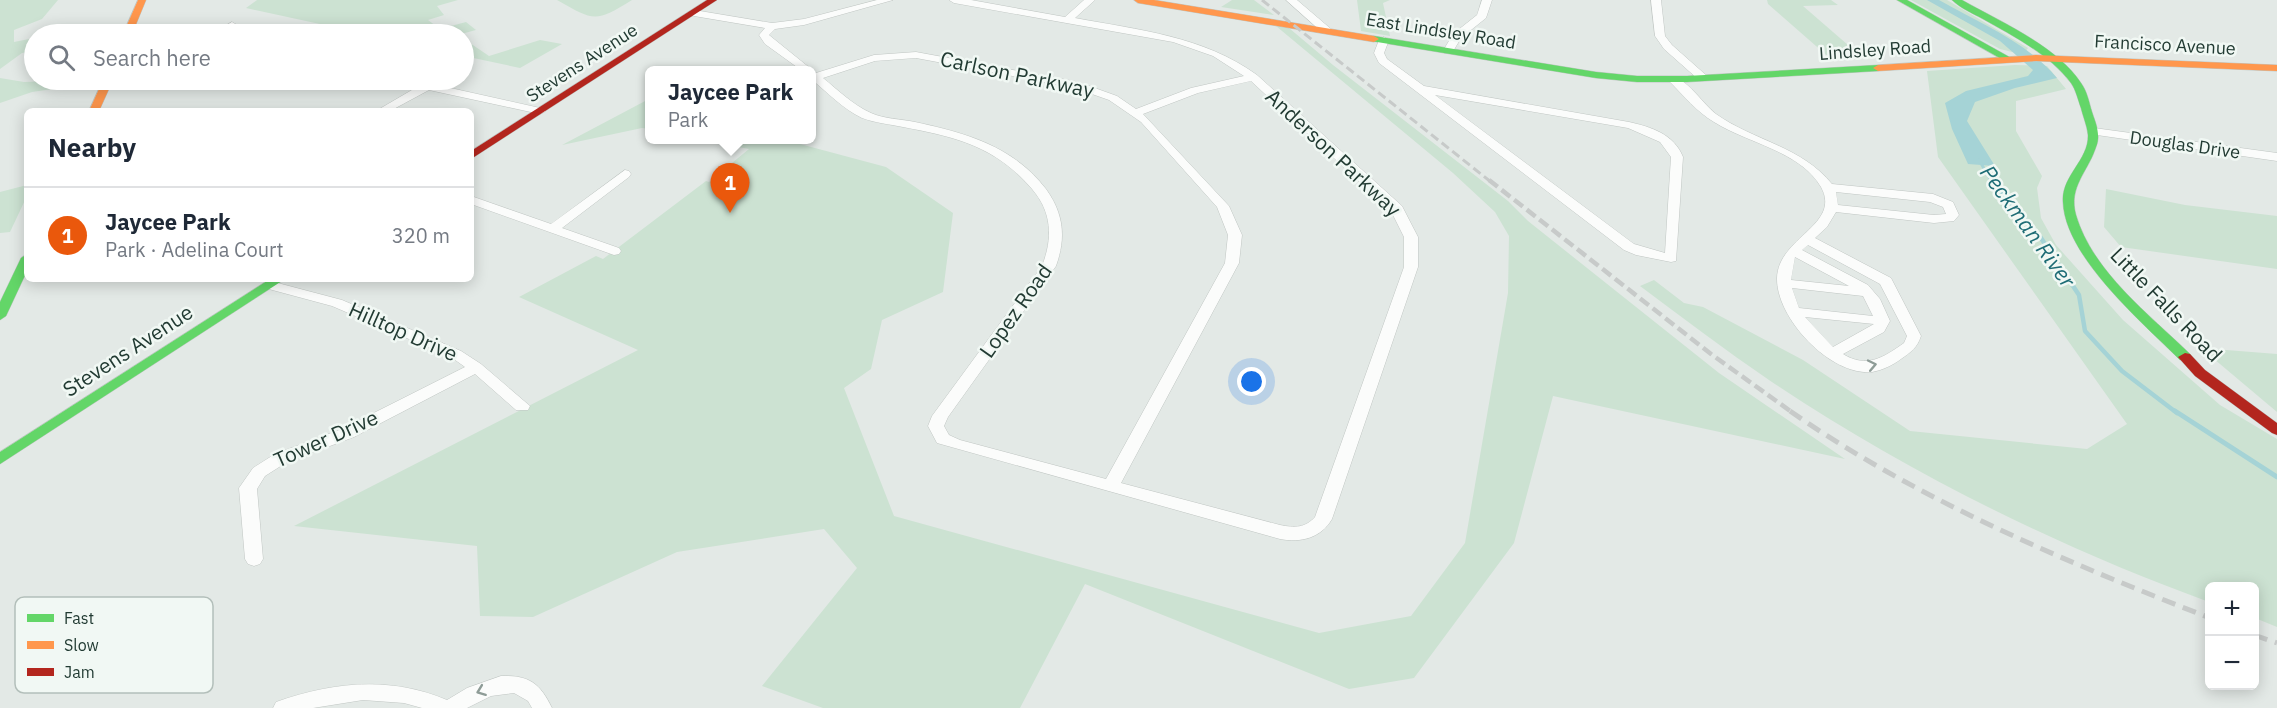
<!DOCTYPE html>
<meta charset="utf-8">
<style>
:root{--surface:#fff;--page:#f2f2f3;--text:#1f2937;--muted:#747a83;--line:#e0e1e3;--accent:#ea580c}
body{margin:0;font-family:"IBM Plex Sans",sans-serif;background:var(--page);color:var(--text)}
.controls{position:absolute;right:18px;bottom:18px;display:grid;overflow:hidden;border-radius:9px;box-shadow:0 3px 15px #0003}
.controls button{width:54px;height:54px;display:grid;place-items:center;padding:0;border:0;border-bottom:2px solid var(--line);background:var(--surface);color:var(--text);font:30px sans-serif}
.you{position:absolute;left:1252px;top:382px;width:21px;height:21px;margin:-15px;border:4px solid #fff;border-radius:50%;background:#1a73e8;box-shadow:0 0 0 9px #1a73e833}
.badge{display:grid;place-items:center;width:39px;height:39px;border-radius:50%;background:var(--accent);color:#fff;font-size:20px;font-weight:700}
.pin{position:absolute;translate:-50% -50px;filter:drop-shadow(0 2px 3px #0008)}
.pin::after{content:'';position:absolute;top:32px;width:21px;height:18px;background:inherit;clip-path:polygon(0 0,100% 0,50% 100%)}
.popup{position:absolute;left:645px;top:66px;width:171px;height:78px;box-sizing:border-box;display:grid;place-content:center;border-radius:9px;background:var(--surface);filter:drop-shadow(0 2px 4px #0005);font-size:20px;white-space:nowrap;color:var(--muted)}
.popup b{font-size:22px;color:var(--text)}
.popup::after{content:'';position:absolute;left:50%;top:100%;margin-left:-12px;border:12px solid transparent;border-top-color:var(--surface)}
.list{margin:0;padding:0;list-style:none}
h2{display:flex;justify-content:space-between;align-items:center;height:78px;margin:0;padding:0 24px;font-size:26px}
h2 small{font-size:20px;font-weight:400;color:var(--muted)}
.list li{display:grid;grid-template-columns:39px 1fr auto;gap:18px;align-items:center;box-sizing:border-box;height:96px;padding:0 24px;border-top:2px solid var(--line)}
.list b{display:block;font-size:22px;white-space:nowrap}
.list p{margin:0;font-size:20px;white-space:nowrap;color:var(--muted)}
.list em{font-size:20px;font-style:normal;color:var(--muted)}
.icon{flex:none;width:33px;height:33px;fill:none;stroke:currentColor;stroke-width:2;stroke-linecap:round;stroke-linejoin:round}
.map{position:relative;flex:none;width:2277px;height:708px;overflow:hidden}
.search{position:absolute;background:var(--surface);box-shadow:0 3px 15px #0003;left:24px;top:24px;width:450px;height:66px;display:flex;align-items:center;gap:15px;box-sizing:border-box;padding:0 21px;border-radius:33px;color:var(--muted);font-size:22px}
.panel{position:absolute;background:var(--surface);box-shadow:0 3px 15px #0003;left:24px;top:108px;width:450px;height:174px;border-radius:9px}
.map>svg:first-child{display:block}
.green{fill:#cce2d2}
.water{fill:#a5d3d6}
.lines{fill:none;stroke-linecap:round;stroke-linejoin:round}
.stream-far2{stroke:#a5d3d6;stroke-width:3}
.stream-far1{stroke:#a5d3d6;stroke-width:4.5}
.stream{stroke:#a5d3d6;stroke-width:5}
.street-casing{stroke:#c0c6c3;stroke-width:1}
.fast-casing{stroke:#bfc6c3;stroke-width:1}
.slow-casing{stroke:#bfc6c3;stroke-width:1}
.jam-casing{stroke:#bfc6c3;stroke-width:1}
.street{fill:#fbfcfb;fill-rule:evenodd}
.fast{fill:#63d668;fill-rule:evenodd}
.slow{fill:#ff974d;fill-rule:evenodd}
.jam{fill:#b3261e;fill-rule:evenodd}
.rail-far2{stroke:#c7cac9;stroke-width:3;stroke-dasharray:9 4.5;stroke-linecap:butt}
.rail-far1{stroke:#c7cac9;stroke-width:4.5;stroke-dasharray:11 5;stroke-linecap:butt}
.rail{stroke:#c7cac9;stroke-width:5;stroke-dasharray:14 8;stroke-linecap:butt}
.oneway{stroke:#8e9c97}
.labels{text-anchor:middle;stroke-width:5;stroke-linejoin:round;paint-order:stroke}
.far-street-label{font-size:18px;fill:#223b33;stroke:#f1f8f4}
.street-label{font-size:21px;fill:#223b33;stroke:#f1f8f4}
.water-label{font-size:22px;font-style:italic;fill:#1d6c75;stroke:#f1f8f4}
.key{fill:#f1f8f4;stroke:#b3bfba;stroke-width:1.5}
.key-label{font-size:16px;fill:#223b33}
</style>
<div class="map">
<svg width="2277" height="708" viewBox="0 0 2277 708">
<rect width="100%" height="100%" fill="#e3e9e6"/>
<path class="green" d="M0,0H58L42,19L14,30V42L34,38V51L22,53L0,69Z
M257,0H458L437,6L444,15L428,20L440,29L466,22L476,30L461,34H366L246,8Z
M557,0H632C595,23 594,21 557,0Z
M1232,0H1254L1274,15L1221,7Z
M1357,0H1390L1383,3L1390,36L1361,31Z
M1767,0H1831L1838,5L1803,6L1863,58L1832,60L1768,4Z
M1911,0H1947L2028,48L2026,51L2012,52L2000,49Z
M1276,26L1289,28L1333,65L1508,201L1528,221L1719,373L1845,459L1553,396L1514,543L1414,678L1349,689L1085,584L1020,708H823L762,686L857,568L824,529L677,552L533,617L480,616L477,546L294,526L638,350L519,297L596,256L603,259L706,181L709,182L749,149L702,140H785L886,167L953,213L943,292L882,320L871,369L844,388L894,516L1319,633L1411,616L1465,543L1508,293L1509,236L1495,212L1453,173Z
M464,39L489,56L540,40L562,44L520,68L464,56Z
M2015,65L2047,66L2066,89L2016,101V131L2042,176L2037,188L2041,218L2056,245L2123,320L2220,405L2277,439V627L2255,618L2254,586H2210L2209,602C2055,546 1905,471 1769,380C1725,350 1683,318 1640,286L1654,280L1684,303L1703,307L1803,360L1910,431L2087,449L2127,424L1938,157L1927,71Z
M0,78L24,82L82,80L80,85L32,92L0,103Z
M647,100H649V129L642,128L562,145Z
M27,185V196L10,232L0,233V192Z
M2106,189L2185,205L2277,216V269L2121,247L2104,227Z
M2201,348L2277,354V412Z"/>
<path class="water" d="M1927,0H1939C1979,23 2027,42 2057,78L2015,88L1975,102L1967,121L1995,166L1968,164L1952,129L1945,103L1966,91L2028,76L2033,70L2000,41Z"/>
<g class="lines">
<path class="stream-far2" d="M1979,160L1992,182"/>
<path class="stream-far1" d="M1991,180L2041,238L2079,295L2085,331L2122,371L2177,413"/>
<path class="stream" d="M2175,411L2277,477"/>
<g class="street-casing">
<path id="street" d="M877,0H893L804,25L775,29L769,35L816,73L874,55L916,52L1078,82L1117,96L1136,109L1191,88L1244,76L1213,56L1173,42L954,3L949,0H971L1065,17L1084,0H1095L1075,18C1139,30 1203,36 1257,75L1402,206L1418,237V267L1332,519C1321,538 1301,543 1280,539L937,443L928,426L932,416L1042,266C1053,238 1052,212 1032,189C995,146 956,137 903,127C889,124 875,123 862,118C843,109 827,92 811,79V70H801L765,44L759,35L765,28L694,16L689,13L694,10L772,23L804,19ZM916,58L1072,87L1109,100L1141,122L1217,207L1228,235L1225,263L1106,479L960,440L949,435L944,426L948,417L1056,266C1066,238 1064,214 1046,189C1013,146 966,133 915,122C901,119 884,119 871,113C853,105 838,90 823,78L875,61ZM1251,81L1391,211L1404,237V267L1315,517C1305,528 1295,528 1280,525L1121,483L1239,263L1242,235L1229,206L1143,114L1198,93Z
M1286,0H1297L1331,29V33H1323Z
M1482,0H1492L1486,18L1461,38L1452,53H1444L1443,51L1453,34L1477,15Z
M1651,0H1661L1665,36L1672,45L1707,76V80H1699L1664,49L1655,36Z
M232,22L237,25L235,34H225L227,25Z
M1384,37L1389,40L1384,53L1387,59L1424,86L1629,122C1651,127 1674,134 1683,157L1676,261L1671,262L1636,255L1624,250L1379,63L1374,53L1379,40ZM1435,95L1628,128L1660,142L1671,157L1665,253L1634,244Z
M1674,77C1690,82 1703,104 1716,114C1754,141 1801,146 1832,184L1933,194L1953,202L1959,215L1954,221L1934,223L1836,212L1827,227L1815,238L1891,278L1921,336C1917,348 1911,352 1901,359C1893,365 1883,370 1872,372C1830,376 1776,318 1777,278C1778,237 1842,225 1821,187C1800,151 1747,143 1714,122C1697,112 1684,96 1670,82L1669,80ZM1836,192L1930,202L1943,207L1946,214L1934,215L1838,205ZM1808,245L1880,284L1907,336L1904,343C1884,357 1867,369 1843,354L1884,332L1890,321L1880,299L1868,285L1802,250ZM1795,257L1849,286L1791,280ZM1792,288L1863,296L1873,316L1799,308ZM1805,317L1874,324L1833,347Z
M394,80H412L428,83L540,108L546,111L540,114L429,90L390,111H376L417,87Z
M2094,128L2277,153V161L2090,134V130Z
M625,170L629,171L631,174L629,177L562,228L619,248L621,251L619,254L614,255L471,204V196L551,224Z
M270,281L342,300L461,351L481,364L530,406L528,410H516L475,374L354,437L287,462L265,476L257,489L263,559L260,564L254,566L248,564L245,559L239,488L253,468L275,454L342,429L465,367L451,357L332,306L265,288L263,285L265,282Z
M501,676C529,675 540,683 552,708H532L528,701L514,693L491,696L467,708H422L404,703L363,700L313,708H273L276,702C333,682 390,676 447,700L467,688Z"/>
</g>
<g class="fast-casing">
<path id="fast" d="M1897,0H1907L2013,59L2005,61Z
M1952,0H1962C1999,21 2057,46 2081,83C2087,91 2089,102 2092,112C2096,124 2101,135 2096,147C2088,172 2068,187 2076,215C2093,272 2149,314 2190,354L2192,357L2190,360H2180C2143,323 2065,257 2063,202C2061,176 2089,160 2088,135C2087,125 2083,117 2081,108C2078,100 2076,90 2071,83C2049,54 2013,36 1983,19C1972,13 1960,8 1952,0Z
M1374,36L1596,72L1637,76H1687L1878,65L1883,68L1878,71L1687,82H1637L1596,78L1371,41L1369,39Z
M27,254V271L6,316L0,320V302L21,258Z
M270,279H285L0,464V452Z"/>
</g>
<g class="slow-casing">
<path id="slow" d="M138,0H146L132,34H123Z
M1134,0H1154L1374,36L1379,39L1374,42L1138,3Z
M2036,55L2277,65V71L2036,61L1878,71L1873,68L1878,65Z
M103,80H113L99,111H89Z"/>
</g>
<g class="jam-casing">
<path id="jam" d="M707,0H717L471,159V151Z
M2185,353L2190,354L2205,370L2277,423V435L2272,433L2195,376L2178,357Z"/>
</g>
<use href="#street" class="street"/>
<use href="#fast" class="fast"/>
<use href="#slow" class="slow"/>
<use href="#jam" class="jam"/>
<path class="rail-far2" d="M1262,0L1491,182"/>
<path class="rail-far1" d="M1489,180L1711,354L1793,413"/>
<path class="rail" d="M1790,411C1918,500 2066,562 2210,618
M2254,635L2277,643"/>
</g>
<defs><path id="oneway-chevron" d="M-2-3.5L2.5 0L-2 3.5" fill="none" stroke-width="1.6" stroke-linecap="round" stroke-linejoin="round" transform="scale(1.5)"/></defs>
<g class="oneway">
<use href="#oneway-chevron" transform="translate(1872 365) rotate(-12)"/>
<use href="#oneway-chevron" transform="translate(481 691) rotate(159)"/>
</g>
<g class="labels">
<g class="far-street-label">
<text transform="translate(1441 31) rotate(9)" y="6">East Lindsley Road</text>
<text transform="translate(2165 45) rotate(3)" y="6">Francisco Avenue</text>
<text transform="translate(1875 50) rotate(-4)" y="6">Lindsley Road</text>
<text transform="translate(582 63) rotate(-33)" y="6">Stevens Avenue</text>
<text transform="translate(2185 145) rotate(8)" y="6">Douglas Drive</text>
</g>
<g class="street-label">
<text transform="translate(1017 75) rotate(12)" y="7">Carlson Parkway</text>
<text transform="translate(1333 153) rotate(43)" y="7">Anderson Parkway</text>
<text transform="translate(2166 305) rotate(46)" y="7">Little Falls Road</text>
<text transform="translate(1016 311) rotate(-55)" y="7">Lopez Road</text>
<text transform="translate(403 332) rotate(24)" y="7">Hilltop Drive</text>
<text transform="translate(128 351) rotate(-33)" y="7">Stevens Avenue</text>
<text transform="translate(326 439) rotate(-24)" y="7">Tower Drive</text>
</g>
<g class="water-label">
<text transform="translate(2028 226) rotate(54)" y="8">Peckman River</text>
</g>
</g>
<rect x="15" y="597" width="198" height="96" rx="9" class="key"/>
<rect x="27" y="614" width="27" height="8" fill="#63d668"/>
<rect x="27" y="641" width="27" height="8" fill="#ff974d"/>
<rect x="27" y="668" width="27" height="8" fill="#b3261e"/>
<g class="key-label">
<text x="64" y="624">Fast</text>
<text x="64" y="651">Slow</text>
<text x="64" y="678">Jam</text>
</g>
</svg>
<div class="controls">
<button>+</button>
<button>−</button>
</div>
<div class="you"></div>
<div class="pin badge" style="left:730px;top:213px">1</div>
<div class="popup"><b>Jaycee Park</b>Park</div>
<div class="search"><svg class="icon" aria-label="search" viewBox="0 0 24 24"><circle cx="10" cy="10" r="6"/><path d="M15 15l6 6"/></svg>Search here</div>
<section class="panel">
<h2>Nearby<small></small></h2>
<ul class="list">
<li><span class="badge">1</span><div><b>Jaycee Park</b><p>Park · Adelina Court</p></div><em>320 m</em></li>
</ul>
</section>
</div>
